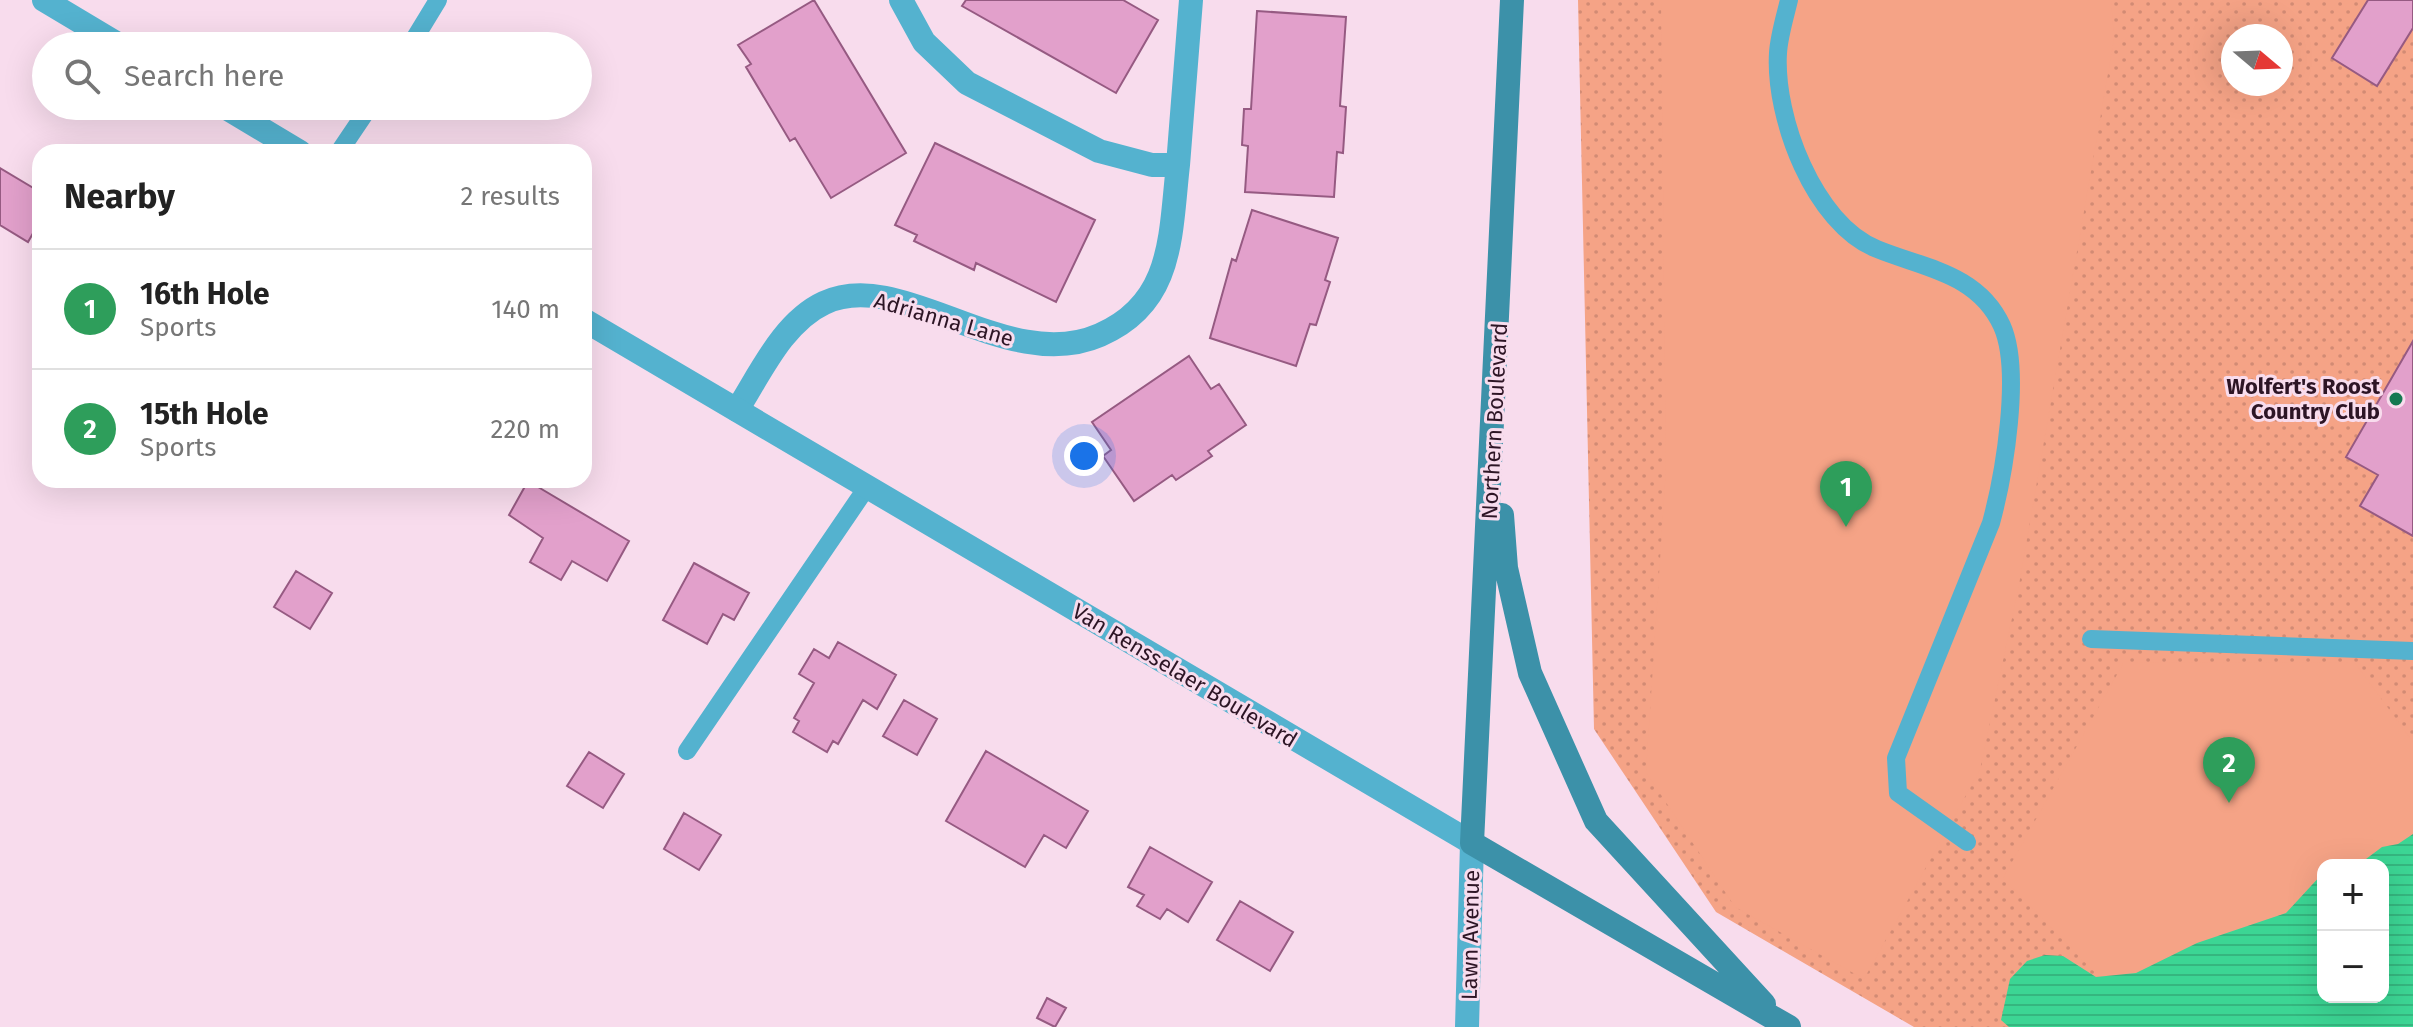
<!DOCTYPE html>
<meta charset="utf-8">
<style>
:root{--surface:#fff;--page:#f6f6f6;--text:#222;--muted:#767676;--line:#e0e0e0;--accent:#157951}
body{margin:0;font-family:"Fira Sans",sans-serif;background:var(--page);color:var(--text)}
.controls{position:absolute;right:24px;bottom:24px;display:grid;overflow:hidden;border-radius:16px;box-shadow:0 8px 32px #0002}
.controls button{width:72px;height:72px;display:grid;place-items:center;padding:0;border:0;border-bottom:2px solid var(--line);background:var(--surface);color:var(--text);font:40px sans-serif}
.compass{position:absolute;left:2221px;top:24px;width:72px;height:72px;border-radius:50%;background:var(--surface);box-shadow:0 8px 32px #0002;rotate:109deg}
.you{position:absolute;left:1084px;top:456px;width:28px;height:28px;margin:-20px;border:6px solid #fff;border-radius:50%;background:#1a73e8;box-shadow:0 0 0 12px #1a73e833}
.badge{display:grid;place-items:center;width:52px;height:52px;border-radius:50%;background:var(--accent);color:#fff;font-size:26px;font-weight:700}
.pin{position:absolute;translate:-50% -66px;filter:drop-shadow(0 2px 4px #0008)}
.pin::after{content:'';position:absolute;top:42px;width:28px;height:24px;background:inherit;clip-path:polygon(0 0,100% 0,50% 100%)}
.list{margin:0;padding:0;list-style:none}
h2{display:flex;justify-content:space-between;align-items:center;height:104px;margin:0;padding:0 32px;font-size:34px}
h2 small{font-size:26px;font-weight:400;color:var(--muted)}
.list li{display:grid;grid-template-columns:52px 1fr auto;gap:24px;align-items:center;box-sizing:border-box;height:120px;padding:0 32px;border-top:2px solid var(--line)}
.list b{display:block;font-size:30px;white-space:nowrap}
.list p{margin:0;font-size:26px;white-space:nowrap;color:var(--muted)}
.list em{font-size:26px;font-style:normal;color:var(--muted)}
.icon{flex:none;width:44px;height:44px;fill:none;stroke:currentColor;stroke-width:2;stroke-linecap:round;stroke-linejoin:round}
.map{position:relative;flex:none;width:2413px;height:1027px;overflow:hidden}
.search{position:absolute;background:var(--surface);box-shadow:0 8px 32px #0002;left:32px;top:32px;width:560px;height:88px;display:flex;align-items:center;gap:20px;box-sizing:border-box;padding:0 28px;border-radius:44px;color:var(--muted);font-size:30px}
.panel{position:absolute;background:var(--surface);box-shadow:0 8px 32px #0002;left:32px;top:144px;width:560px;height:344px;border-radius:24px}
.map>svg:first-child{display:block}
.green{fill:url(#green-dots);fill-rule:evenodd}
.pitch{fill:#f5a386;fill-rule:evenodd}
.water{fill:url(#water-rules)}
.building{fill:#e2a0cb;stroke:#965a82;stroke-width:2}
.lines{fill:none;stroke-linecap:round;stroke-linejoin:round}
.service{stroke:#54b2cf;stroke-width:18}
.minor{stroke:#54b2cf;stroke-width:24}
.tertiary{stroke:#54b2cf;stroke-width:24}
.secondary{stroke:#3c91a9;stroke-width:24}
.poi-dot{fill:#157951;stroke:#f8dced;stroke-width:3}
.labels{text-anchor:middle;stroke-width:6;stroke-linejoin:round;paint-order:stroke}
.street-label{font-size:22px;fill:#2d1525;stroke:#f8dced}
.poi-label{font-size:22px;font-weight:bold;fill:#2d1525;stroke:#f8dced;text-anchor:end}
</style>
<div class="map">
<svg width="2413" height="1027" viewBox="0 0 2413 1027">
<defs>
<pattern id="green-dots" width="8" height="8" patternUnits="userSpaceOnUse" patternTransform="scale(2)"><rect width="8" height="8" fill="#f5a386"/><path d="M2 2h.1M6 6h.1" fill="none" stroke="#d28b74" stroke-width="1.8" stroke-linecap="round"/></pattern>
<pattern id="water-rules" width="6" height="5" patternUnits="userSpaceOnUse" patternTransform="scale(2)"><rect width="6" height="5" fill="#3cd594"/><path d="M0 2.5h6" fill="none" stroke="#35b67f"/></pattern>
</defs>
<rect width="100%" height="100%" fill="#f8dced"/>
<path class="green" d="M1578,0H2413V1027H1914L1716,912L1594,729ZM2233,36H2281V84H2233ZM2323,865H2383V997H2323Z"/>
<path class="pitch" d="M1661,0H2111L2114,39L2019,585L1980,770L1864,979L1735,907L1646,772L1666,469Z
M2124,662L2355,663L2413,742V1027H2148L2003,878ZM2323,865H2383V997H2323Z"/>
<path class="water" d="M2413,834V1027H2009L2001,1020L2010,979L2027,961L2045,955L2063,956L2096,977L2136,973L2197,943L2286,913L2323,873V997H2383V865H2339L2366,859L2382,847L2398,844Z"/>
<path class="building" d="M814,0L906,153L831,198L795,138L790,141L746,67L751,64L738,45Z
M966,0H1123L1158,20L1116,93L962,6Z
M2368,0H2413V28L2377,86L2332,58Z
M1257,11L1346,17L1340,106L1346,107L1343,153L1337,152L1334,197L1245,192L1248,146L1242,145L1244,109H1251Z
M935,143L1095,220L1056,302L976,263L974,270L914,241L917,235L895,225Z
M0,168L40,192V221L28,242L0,225Z
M1252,210L1338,238L1325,280L1330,282L1316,325L1310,324L1296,366L1210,338L1232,259L1236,261Z
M2413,341V536L2360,506L2378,475L2346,457Z
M1189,356L1211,389L1219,384L1246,425L1208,451L1212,456L1176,480L1172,475L1134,501L1103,456L1111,450L1092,422Z
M528,481L629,541L607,581L572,561L561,580L530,562L543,538L509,515Z
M694,563L749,593L734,620L723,614L707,644L663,620Z
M296,571L332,593L310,629L274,607Z
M838,642L896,675L877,709L863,700L838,744L833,741L827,752L793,732L799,721L794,718L814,683L799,674L814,649L829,658Z
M904,700L937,719L917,755L883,736Z
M986,751L1088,811L1066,848L1044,835L1025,867L946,821Z
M589,752L624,774L603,808L567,786Z
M684,813L721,835L699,870L664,849Z
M1150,847L1212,882L1188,922L1167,909L1160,919L1137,906L1144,895L1128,887Z
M1240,901L1293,932L1270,971L1217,940Z
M1047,998L1066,1008L1055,1027L1037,1018Z"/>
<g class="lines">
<path class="service" d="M1789,0C1785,17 1779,36 1778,53C1774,117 1814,224 1877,249C1923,268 1978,273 2002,326C2022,371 2004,475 1991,523L1896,758L1898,793L1967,842
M410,46L438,0
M339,152L370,106
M2091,639L2413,651
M687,751L867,487"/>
<path class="minor" d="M901,0L924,42L967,83L1099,151L1152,165H1178L1191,0
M737,410C760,374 783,322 824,303C902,266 1007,376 1100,335C1174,303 1170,235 1178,165
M1467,1027L1472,843"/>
<path class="tertiary" d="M44,0L121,46
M223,106L300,152
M584,320L1472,843"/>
<path class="secondary" d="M1512,0L1472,843L1789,1027
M1502,515L1506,568L1530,673L1596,821L1764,1004"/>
</g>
<circle class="poi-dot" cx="2396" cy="399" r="8"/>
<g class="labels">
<g class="street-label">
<text transform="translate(944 319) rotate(16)" y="8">Adrianna Lane</text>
<text transform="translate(1494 421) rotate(-87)" y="8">Northern Boulevard</text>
<text transform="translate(1185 675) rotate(31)" y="8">Van Rensselaer Boulevard</text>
<text transform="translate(1470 935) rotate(-89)" y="8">Lawn Avenue</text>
</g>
<g class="poi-label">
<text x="2380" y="394">Wolfert's Roost<tspan x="2380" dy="25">Country Club</tspan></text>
</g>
</g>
</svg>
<div class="controls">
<button>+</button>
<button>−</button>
</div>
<svg class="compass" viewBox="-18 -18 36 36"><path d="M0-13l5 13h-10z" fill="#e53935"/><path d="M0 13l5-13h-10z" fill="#767676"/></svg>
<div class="you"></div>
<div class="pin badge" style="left:1846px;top:527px;background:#2e9e5b">1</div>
<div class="pin badge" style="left:2229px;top:803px;background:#2e9e5b">2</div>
<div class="search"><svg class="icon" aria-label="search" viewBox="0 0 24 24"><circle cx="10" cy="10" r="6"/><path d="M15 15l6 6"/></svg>Search here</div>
<section class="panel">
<h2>Nearby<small>2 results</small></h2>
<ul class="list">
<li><span class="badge" style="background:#2e9e5b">1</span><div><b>16th Hole</b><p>Sports</p></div><em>140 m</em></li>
<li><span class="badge" style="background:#2e9e5b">2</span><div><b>15th Hole</b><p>Sports</p></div><em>220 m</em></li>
</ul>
</section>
</div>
